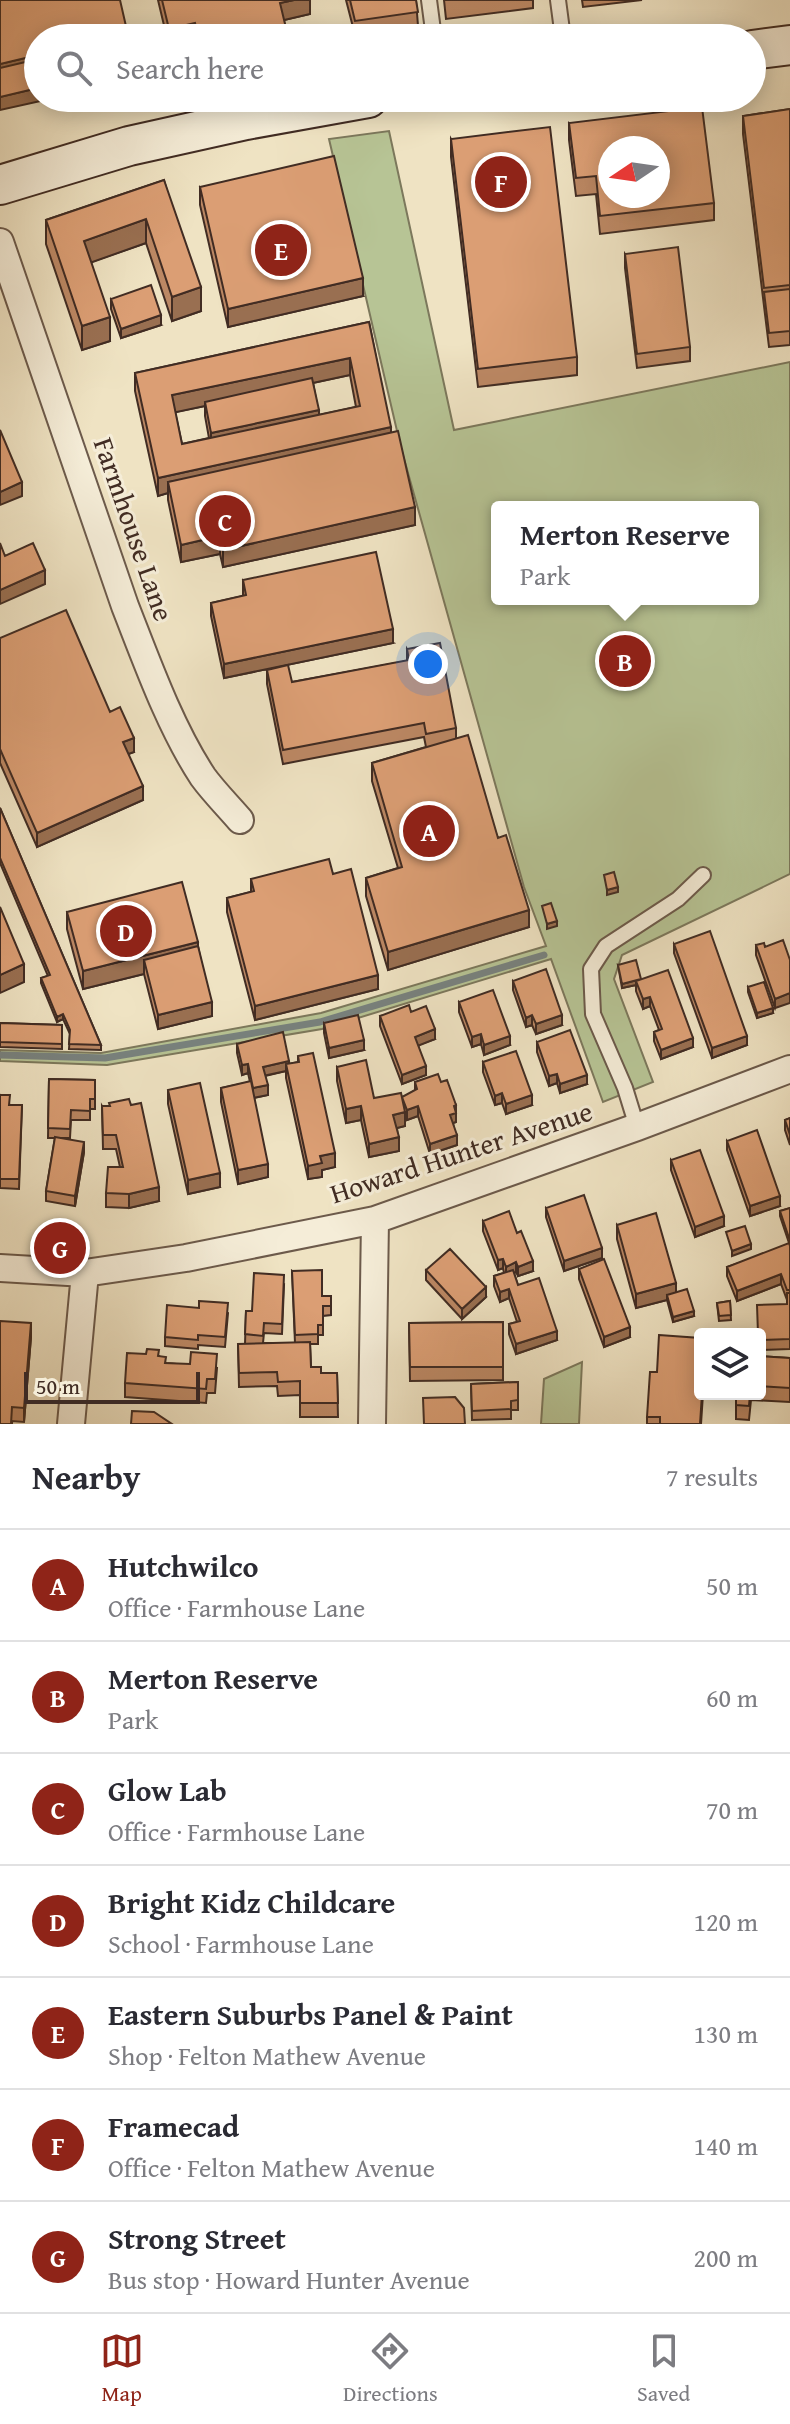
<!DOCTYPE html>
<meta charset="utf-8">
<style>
:root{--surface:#fff;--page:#f7f7f7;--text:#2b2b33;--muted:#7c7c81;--line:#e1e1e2;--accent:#8f2418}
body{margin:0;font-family:"Gentium Book Plus",serif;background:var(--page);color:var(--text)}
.controls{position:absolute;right:24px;bottom:24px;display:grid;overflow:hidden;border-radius:8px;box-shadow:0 4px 20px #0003}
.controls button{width:72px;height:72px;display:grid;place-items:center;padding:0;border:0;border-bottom:2px solid var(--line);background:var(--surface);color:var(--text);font:40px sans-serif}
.compass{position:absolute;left:598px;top:136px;width:72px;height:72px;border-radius:50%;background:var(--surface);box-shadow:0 4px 20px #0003;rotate:257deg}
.scale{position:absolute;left:24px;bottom:20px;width:176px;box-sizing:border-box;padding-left:8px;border:4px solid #412c23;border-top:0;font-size:22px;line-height:28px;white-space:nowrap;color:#412c23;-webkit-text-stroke:6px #f5edd8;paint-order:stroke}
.you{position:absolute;left:428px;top:664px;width:28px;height:28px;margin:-20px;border:6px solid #fff;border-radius:50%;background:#1a73e8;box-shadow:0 0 0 12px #1a73e833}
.badge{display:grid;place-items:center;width:52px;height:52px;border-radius:50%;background:var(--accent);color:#fff;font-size:26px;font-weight:700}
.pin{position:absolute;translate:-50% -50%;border:4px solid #fff;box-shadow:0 2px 8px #0006}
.popup{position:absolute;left:491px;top:501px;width:268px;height:104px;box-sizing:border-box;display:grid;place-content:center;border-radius:8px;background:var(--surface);filter:drop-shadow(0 2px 6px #0005);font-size:26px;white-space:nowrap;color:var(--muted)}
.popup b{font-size:30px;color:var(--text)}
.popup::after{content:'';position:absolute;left:50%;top:100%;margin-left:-16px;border:16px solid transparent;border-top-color:var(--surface)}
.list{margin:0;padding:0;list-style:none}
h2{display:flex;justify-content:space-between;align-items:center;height:104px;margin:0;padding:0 32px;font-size:34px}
h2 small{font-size:26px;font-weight:400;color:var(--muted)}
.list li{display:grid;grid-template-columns:52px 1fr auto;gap:24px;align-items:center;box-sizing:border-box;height:112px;padding:0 32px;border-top:2px solid var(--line)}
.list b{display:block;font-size:30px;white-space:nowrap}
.list p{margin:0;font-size:26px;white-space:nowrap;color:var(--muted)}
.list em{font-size:26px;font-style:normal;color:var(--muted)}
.icon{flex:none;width:44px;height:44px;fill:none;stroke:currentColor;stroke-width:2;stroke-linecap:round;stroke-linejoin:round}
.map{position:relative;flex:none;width:790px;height:1424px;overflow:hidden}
.search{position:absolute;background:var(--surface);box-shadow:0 4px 20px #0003;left:24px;right:24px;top:24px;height:88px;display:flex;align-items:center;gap:20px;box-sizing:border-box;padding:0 28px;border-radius:44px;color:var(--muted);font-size:30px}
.sheet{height:888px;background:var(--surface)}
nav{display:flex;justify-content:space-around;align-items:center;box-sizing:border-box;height:112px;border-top:2px solid var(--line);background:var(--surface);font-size:22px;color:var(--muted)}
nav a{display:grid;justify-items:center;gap:4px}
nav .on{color:var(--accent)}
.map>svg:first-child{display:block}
.green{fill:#b7c495;stroke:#7c785c;stroke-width:2;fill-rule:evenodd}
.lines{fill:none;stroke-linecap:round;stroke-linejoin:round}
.stream{stroke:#78827f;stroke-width:7}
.lane-casing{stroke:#6c5a4b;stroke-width:18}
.street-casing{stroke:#6c5a4b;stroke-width:30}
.secondary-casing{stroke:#412c23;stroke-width:42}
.lane{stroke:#f5edd8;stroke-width:14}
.street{stroke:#f5edd8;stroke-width:26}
.secondary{stroke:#f5edd8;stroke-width:38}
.wall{fill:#bc8864;stroke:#412c23;stroke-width:2;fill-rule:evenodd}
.shaded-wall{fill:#996f51;stroke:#412c23;stroke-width:2}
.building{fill:#db9e74;stroke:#412c23;stroke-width:2;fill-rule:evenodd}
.labels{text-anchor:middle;stroke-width:6;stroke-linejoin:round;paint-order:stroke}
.street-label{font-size:28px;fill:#412c23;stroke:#f5edd8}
</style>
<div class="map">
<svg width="790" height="1424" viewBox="0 0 790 1424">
<rect width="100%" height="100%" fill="#efe3c3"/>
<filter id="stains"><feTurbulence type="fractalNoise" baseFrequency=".0025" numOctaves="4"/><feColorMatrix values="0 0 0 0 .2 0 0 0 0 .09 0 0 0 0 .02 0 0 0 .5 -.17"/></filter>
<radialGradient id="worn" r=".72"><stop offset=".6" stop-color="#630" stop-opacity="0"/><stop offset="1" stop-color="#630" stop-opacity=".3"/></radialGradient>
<path class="green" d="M389,131L454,430L790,362V874L622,955L614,979L653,1082L603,1102L551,959L322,1029L107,1065L0,1061V1050L101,1053L321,1013L546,946L524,887L401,448L329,139ZM497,507H753V599H497Z
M582,1362L579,1424H541L544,1379Z"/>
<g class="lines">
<path class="stream" d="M0,1055L105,1058L320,1022L544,955"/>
<g class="lane-casing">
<path id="lane" d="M429,0L434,38
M558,0L563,38
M637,1127L625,1088L593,1014L591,969L606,946L678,899L703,875"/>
</g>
<g class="street-casing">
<path id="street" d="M0,242L125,606C147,662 170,727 203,777C214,792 228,806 240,820
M0,1268L85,1273L186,1258L375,1220L637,1127L790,1069
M71,1424L85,1273
M372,1424L375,1220"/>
</g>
<g class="secondary-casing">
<path id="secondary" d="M752,50L790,45
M0,185L129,146L246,120L368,98"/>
</g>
<use href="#lane" class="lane"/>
<use href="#street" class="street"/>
<use href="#secondary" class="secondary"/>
</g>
<path class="wall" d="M158,0H310V14L284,20L286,38H167Z
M346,0H416L418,26L355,35Z
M444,0H533V8L446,19Z
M582,0H642L583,7Z
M790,109V345L769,347L743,134V116Z
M569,123L714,203V220L600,234L596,194L576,196L569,140Z
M451,139L577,357V375L478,387L451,157Z
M164,180L201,311L172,321L146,243L91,262L110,341L82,350L46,244V220Z
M200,187L363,296L228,327L200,205Z
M625,254L690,347V361L637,368L625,268Z
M111,299L161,325L121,338L111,309Z
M369,322L391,433L415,525L223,567L220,554L181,562L168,500V493L158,496L135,391V373ZM350,375L356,407L319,415L313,383ZM205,406V416L209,438L182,444L175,412Z
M243,580L393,643L224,678L211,616V603L243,596Z
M0,638L110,712L134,752L128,754L143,800L37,847L0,763Z
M407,649L456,728V738L498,838L529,927L388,970L366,896V878L398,868L372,781V763L426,747L424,737L283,764L267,684V670L292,682L407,661Z
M0,808L101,1045V1050L69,1049L70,1034L63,1019L57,1022L41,983V978L48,976L0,863Z
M333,874L378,989L255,1020L227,912V898L251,892V879Z
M67,912L198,946L212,1016L158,1029L144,974L83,989L67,929Z
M674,944L747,1045L712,1058L674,953Z
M756,945L765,947L790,960L775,1008L756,955Z
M618,965L641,980L693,1047L661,1059L654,1041V1032L659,1030L650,1006L643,1009L636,991V985L622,988Z
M513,981L562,1025L536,1034L532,1025L526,1027L513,990Z
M748,987L773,1013L757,1018L748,992Z
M459,1002L510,1045L484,1055L481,1044L472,1047L459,1012Z
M411,1012L435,1039L418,1045L426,1075L402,1084L380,1026V1016Z
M0,1023L62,1025V1049L0,1047Z
M324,1023L364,1050L329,1058L324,1033Z
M537,1042L587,1084L560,1093L557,1083L549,1086L537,1052Z
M237,1044L289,1064L298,1062V1056L335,1167L322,1170V1177L308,1179L286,1078V1071L265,1076L268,1095L254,1098L268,1177L238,1184L221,1102V1088L250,1082L248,1073L242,1075L237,1053Z
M483,1062L532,1105L506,1114L502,1103L495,1105L483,1072Z
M337,1067L374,1098L402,1099L415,1090V1082H441L456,1105V1122L453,1123L457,1145L430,1154L418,1116L407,1120L405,1115V1126L397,1128L399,1151L369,1157L361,1120L346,1123L337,1081Z
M49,1079L95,1080V1109H90V1120H71L70,1138H59L84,1152L75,1206L46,1201V1191L55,1138H48Z
M168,1090L220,1187L188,1194L168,1104Z
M0,1095L10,1105H22L19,1189L0,1188Z
M102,1106L159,1201L129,1208L106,1207V1193L120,1167L116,1149H103Z
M790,1118V1145L785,1130V1120Z
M727,1141L780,1206L750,1216L727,1150Z
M671,1160L724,1226L695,1237L671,1170Z
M546,1208L602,1258L564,1271L546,1217Z
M790,1208V1242L789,1243L780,1216V1211Z
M483,1221L533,1271L518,1276L516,1272L514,1273L518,1285L557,1340L516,1354L509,1334V1324L517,1322L509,1298L500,1302L494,1286V1276L504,1273L503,1268L498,1270L483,1231Z
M617,1225L676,1293L694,1316L673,1322L667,1300L636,1308L617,1239Z
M790,1246V1349L760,1350V1334L787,1304V1300L781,1284L737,1301L727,1276V1267Z
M579,1269L630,1337L604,1347L579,1279Z
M426,1270L486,1297L462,1319L426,1280Z
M292,1271L322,1296H331V1315L323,1316V1335H318V1344H310L311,1367L321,1373H337L338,1417H300V1395L278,1396L277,1386L239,1387L238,1344H245L246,1311H252L284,1285L282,1334L264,1333L263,1343H295Z
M730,1301L731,1320L719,1321L717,1303Z
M199,1308L228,1313L225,1347L198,1345V1349L165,1346V1337Z
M503,1322V1380L410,1381L409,1323Z
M31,1337L24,1422L12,1421V1424H0Z
M159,1356L166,1363L217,1368L215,1393H207L206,1403L125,1397V1383Z
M760,1356L790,1358V1402L751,1400L749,1420L736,1419V1394H760Z
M518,1382V1410H511V1419L472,1420L471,1384Z
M703,1394L701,1424H647V1417Z"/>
<path class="shaded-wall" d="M294,0H310V14L280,21V3Z
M195,23V38H169V29Z
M286,28V38H240Z
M38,55V73L0,82V64Z
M38,88V98H54L0,110V97Z
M146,219V243L84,265V241Z
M363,278V296L228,327V309Z
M201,287V311L172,321V297Z
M161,315V325L121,338V329Z
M110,317V341L82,350V326Z
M350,358V375L205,406V402V406L172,413V395Z
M319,410V424L211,447V433Z
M391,427V445L168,482V493L158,496V478Z
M22,482V496L0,505V492Z
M415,507V525L223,567V550Z
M220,536V554L181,562V545Z
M45,570V584L0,604V590Z
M393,629V643L224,678V664Z
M134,738V752L123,756V742Z
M143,786V800L37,847V833Z
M618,887V892L607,895V890Z
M529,910V927L388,970V952Z
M557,921V926L547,929V924Z
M198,942V960H144V974L83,989V971Z
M24,964V982L0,993V975Z
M378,975V989L255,1020V1006Z
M641,979L636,981V985L622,988V984Z
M790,993V1003L775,1008V999Z
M650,997V1006L643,1009V999Z
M212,1002V1016L158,1029V1015Z
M773,1008V1013L757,1018V1013Z
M63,1014V1019L57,1022V1017Z
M532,1015V1025L526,1027V1018Z
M562,1015V1025L536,1034V1024Z
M435,1029V1039L415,1047V1037Z
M481,1034V1044L472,1047V1037Z
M510,1036V1045L484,1055V1045Z
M747,1036V1045L712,1058V1048Z
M693,1038V1047L661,1059V1050Z
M364,1040V1050L329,1058V1048Z
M289,1061V1071L286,1064V1071L263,1076V1067Z
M248,1064V1073L242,1075V1065Z
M426,1066V1075L402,1084V1075Z
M557,1074V1083L549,1086V1076Z
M587,1075V1084L560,1093V1084Z
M268,1085V1095L253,1098V1088Z
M502,1093V1103L495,1105V1096Z
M532,1095V1105L506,1114V1104Z
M456,1105V1122L450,1124V1115L454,1106Z
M361,1106V1120L346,1123V1109Z
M418,1106V1116L407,1120V1110Z
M405,1112V1126L393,1129V1115Z
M457,1135V1145L430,1154V1144Z
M399,1137V1151L369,1157V1144Z
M84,1142V1152L75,1206V1196Z
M335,1153V1167L322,1170V1177L308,1179V1166L320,1156Z
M268,1164V1177L238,1184V1170Z
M220,1173V1187L188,1194V1180Z
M159,1187V1201L129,1208V1194Z
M780,1196V1206L750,1216V1206Z
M724,1216V1226L695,1237V1227Z
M751,1244V1249L732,1256V1251Z
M602,1248V1258L564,1271V1261Z
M503,1259V1268L498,1270V1260Z
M533,1261V1271L518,1276V1267Z
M516,1262V1272L506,1276V1267Z
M781,1274V1284L737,1301V1291Z
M676,1283V1297L667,1295V1300L636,1308V1294Z
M486,1287V1297L462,1319V1309Z
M509,1289V1298L500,1302V1292Z
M694,1311V1316L673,1322V1317Z
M31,1323V1337L24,1422V1408Z
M630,1327V1337L604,1347V1337Z
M557,1331V1340L516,1354V1344Z"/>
<path class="building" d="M0,0H120L128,35L113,38H38V55L0,64Z
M162,0H294L280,3L286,28L240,38H199L195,23L169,29Z
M350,0H416L418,12L355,21Z
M38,59V88L0,97V68Z
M702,107L714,203L600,216L596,176L576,178L569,123ZM610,148H658V196H610Z
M790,109V285L764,288L743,116Z
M550,127L577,357L478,369L451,139Z
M334,156L363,278L228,309L200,187Z
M164,180L201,287L172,297L146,219L84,241L110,317L82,326L46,220Z
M678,247L690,347L637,354L625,254Z
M151,285L161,315L121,329L111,299Z
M790,289V331L769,333L764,292Z
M369,322L391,427L158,478L135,373ZM350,358L360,406L182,444L172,395Z
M312,378L319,410L211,433L205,402Z
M0,430L22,482L0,492Z
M398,431L415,507L223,550L220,536L181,545L168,482Z
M0,543L5,556L33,543L45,570L0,590Z
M376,552L393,629L224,664L211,603L246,595L243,580Z
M66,610L110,712L120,707L134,738L123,742L143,786L37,833L0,749V638Z
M440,643L456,728L426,734L424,723L283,750L267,670L288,665L292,682L409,660L407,649Z
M468,735L498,838L506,835L529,910L388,952L366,878L402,867L372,763Z
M0,808L101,1045L69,1044L70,1030L63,1014L57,1017L41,978L50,975L0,858Z
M329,859L333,874L351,869L378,975L255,1006L227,898L254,891L251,879Z
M614,872L618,887L607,890L604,875Z
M182,882L198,942L83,971L67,912Z
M551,903L557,921L547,924L542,906Z
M0,907L24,964L0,975Z
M710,931L747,1036L712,1048L674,944Z
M783,940L790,960V993L775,999L756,945L764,943L765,947Z
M198,946L212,1002L158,1015L144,960Z
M636,960L641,979L622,984L618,965Z
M546,969L562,1015L536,1024L532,1015L526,1018L513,981Z
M668,970L693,1038L661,1050L654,1032L662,1029L650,997L643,999L636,981Z
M764,982L773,1008L757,1013L748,987Z
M493,990L510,1036L484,1045L481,1034L472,1037L459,1002Z
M409,1005L411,1012L426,1006L435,1029L415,1037L426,1066L402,1075L380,1016Z
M358,1015L364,1040L329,1048L324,1023Z
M0,1023L62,1025V1044L0,1042Z
M570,1030L587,1075L560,1084L557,1074L549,1076L537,1042Z
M283,1032L289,1061L263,1067L268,1085L253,1088L248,1064L242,1065L237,1044Z
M516,1051L532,1095L506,1104L502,1093L495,1096L483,1062Z
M313,1053L335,1153L320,1156L322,1163L308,1166L286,1064L299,1062L298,1056Z
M366,1060L374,1098L401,1093L405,1112L393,1115L399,1137L369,1144L361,1106L346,1109L337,1067Z
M438,1074L441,1082L447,1080L456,1105L454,1106L456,1113L450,1115L457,1135L430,1144L418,1106L407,1110L402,1097L417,1089L415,1082Z
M49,1079L95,1080V1099H90V1111L71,1110L70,1129L48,1128Z
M251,1081L268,1164L238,1170L221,1088Z
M200,1083L220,1173L188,1180L168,1090Z
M0,1095H10L9,1105H22L19,1179H0Z
M129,1099L131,1105L141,1103L159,1187L129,1194L106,1193L108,1167H123L116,1135H103L102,1106H110L109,1103Z
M790,1118V1135L785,1120Z
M757,1130L780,1196L750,1206L727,1141Z
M55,1137L84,1142L75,1196L46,1191Z
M700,1150L724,1216L695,1227L671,1160Z
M584,1195L602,1248L564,1261L546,1208Z
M790,1208V1238H789L780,1211Z
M509,1211L517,1233L521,1231L533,1261L518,1267L516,1262L506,1267L503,1259L498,1260L483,1221Z
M656,1213L676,1283L636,1294L617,1225Z
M745,1226L751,1244L732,1251L726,1232Z
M789,1243L790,1246V1290H787L781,1274L737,1291L727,1267Z
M450,1249L486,1287L462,1309L426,1270Z
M604,1259L630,1327L604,1337L579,1269Z
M322,1270V1296H331V1306H323V1325H318V1334L295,1335L292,1271Z
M513,1270L518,1285L539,1278L557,1331L516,1344L509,1324L520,1321L509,1289L500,1292L494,1276Z
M254,1273L284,1275L282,1324L264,1323L263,1336L245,1334L246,1311H252Z
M687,1289L694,1311L673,1317L667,1295Z
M787,1293H790V1339L760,1340V1334H758L757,1305L787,1304Z
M199,1301L228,1303L225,1337L198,1335V1340L165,1337L167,1305L199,1308Z
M730,1301L731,1315L719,1316L717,1303Z
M0,1321L31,1323L24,1408L12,1407L11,1424H0Z
M503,1322V1367H410L409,1323Z
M659,1335L700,1338V1394H702L700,1424H660V1417H647L650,1372H657Z
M310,1342L311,1367H321V1373H337L338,1403H300V1381L278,1382L277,1372L239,1373L238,1344Z
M147,1349L159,1350L158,1356L166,1357L165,1363L190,1364L191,1352L217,1354L215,1379H207L206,1389L125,1383L127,1353L146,1354Z
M760,1356L790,1358V1388L760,1386Z
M518,1382V1400L511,1401V1409L472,1411L471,1384Z
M736,1394H750L749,1406L736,1405Z
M455,1397L464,1408L465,1424H424L423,1398Z
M132,1411L154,1412L172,1424H131Z"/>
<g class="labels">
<g class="street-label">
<text transform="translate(134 529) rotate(71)" y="10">Farmhouse Lane</text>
<text transform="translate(461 1152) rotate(-18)" y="10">Howard Hunter Avenue</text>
</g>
</g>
<rect width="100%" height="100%" filter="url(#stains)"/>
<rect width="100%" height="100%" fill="url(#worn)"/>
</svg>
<div class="controls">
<button><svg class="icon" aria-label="layers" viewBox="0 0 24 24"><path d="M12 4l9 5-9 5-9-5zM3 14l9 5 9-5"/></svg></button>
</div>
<svg class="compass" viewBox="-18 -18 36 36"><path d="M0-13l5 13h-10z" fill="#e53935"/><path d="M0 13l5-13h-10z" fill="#7c7c81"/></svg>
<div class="scale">50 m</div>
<div class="you"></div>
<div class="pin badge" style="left:429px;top:831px">A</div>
<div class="pin badge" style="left:625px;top:661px">B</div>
<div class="popup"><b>Merton Reserve</b>Park</div>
<div class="pin badge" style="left:225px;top:521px">C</div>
<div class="pin badge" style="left:126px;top:931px">D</div>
<div class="pin badge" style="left:281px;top:250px">E</div>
<div class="pin badge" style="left:501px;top:182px">F</div>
<div class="pin badge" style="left:60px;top:1248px">G</div>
<div class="search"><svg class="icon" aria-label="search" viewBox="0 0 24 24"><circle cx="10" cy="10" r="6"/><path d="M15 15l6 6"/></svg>Search here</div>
</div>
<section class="sheet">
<h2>Nearby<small>7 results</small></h2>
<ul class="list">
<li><span class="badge">A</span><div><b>Hutchwilco</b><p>Office · Farmhouse Lane</p></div><em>50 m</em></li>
<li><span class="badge">B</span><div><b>Merton Reserve</b><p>Park</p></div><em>60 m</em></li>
<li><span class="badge">C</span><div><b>Glow Lab</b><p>Office · Farmhouse Lane</p></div><em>70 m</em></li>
<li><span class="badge">D</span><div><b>Bright Kidz Childcare</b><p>School · Farmhouse Lane</p></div><em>120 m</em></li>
<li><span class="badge">E</span><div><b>Eastern Suburbs Panel &amp; Paint</b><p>Shop · Felton Mathew Avenue</p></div><em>130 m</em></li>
<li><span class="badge">F</span><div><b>Framecad</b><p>Office · Felton Mathew Avenue</p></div><em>140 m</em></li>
<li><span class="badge">G</span><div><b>Strong Street</b><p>Bus stop · Howard Hunter Avenue</p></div><em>200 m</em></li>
</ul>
</section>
<nav>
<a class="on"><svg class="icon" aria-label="map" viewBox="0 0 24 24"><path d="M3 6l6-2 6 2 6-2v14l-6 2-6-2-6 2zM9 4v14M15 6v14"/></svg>Map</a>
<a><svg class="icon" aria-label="directions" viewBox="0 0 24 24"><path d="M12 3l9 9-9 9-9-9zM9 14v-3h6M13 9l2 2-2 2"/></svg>Directions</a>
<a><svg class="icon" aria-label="saved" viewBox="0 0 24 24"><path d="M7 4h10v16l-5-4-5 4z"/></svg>Saved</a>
</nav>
